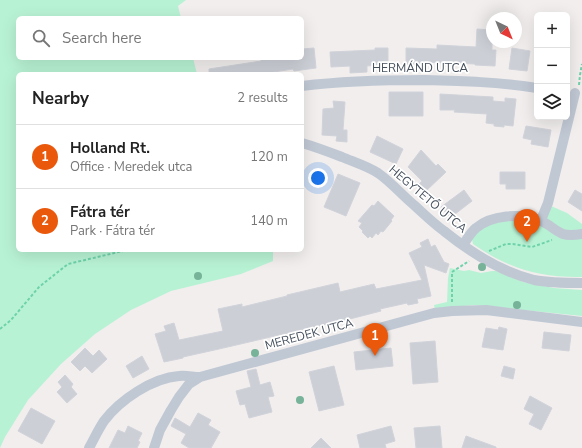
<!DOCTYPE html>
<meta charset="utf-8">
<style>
:root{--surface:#fff;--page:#f2f2f2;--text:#222;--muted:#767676;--line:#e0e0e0;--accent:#ea580c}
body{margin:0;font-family:"Nunito Sans",sans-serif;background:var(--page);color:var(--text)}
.controls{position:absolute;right:12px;top:12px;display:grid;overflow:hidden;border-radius:6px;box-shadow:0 4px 16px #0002}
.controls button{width:36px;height:36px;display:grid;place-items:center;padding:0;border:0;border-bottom:1px solid var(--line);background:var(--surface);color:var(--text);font:20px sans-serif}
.compass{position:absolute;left:486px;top:12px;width:36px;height:36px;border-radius:50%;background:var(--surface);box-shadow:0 4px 16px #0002;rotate:137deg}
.you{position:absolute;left:318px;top:178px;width:14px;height:14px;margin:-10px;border:3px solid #fff;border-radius:50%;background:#1a73e8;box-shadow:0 0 0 6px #1a73e833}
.badge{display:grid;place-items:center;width:26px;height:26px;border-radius:50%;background:var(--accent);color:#fff;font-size:13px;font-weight:700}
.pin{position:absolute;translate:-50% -33px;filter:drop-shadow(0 1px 2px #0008)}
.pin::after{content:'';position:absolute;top:21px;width:14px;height:12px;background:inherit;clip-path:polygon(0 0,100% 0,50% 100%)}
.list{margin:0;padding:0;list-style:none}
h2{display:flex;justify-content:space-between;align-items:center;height:52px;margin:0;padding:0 16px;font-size:17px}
h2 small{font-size:13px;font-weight:400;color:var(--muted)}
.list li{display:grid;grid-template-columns:26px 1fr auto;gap:12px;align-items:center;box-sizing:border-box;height:64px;padding:0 16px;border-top:1px solid var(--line)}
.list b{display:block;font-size:15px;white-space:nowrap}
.list p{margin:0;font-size:13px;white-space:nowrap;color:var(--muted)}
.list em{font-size:13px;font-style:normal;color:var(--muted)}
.icon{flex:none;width:22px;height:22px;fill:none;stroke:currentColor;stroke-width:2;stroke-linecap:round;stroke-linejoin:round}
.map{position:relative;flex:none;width:582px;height:448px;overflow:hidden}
.search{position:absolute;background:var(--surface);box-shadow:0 4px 16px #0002;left:16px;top:16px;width:288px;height:44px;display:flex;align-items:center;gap:10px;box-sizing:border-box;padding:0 14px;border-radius:6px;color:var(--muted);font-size:15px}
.panel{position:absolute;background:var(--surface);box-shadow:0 4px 16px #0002;left:16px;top:72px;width:288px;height:180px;border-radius:6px}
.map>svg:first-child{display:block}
.green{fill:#b8f2d4}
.building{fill:#cccfd6;stroke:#d1d3da}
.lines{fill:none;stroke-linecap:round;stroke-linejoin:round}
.path{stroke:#6ed2aa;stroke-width:2;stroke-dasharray:3 2;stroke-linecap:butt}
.minor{stroke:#c0c8d4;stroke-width:10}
.tree{fill:#76b399}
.labels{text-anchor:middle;stroke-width:3.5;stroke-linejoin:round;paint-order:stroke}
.street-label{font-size:12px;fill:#454f5c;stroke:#fff}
</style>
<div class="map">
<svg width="582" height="448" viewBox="0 0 582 448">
<rect width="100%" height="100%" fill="#f1eeed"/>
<path class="green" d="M0,0H186L178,6L181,18H18V58H193L197,74H18V250H273V261L241,274L171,291L131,310L95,334L61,364L28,400L5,437L0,448Z
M551,206L567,213L582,224V277C540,278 507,268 473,244L472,239L475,233L484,226L506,220L532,221Z
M450,268L464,271L469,270L481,273L492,271H496L523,282L554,288L582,290V316L475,305L453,307L435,310L434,305L447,302L448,278Z"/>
<path class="building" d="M477,29L492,30V50H496L495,66L475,65V64L453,63V66H444V63L425,62L424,65H406V48L437,49V45L476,47Z
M314,48L316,68L294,71L293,69L261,74H209V69L261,61V58H302V49Z
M375,48H388V64L367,66V72L350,73V66L331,67L330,52L375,50Z
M512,48L530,51L527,71L509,69Z
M389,92H423V116H389Z
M440,94L493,97V101L505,102V98L516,99L513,126L504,125V127L494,126V124L486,123L487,114L454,112L455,110H440Z
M333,101L345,102L343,130H347V142L336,141L337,136L322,135L323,109L334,108Z
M526,126L551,130L548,147L531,144L532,140L523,138Z
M377,136L403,149L396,164L370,152Z
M421,150L436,166L438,164L446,172L426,191L419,184L422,181L408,167Z
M500,172H525V189H506V184H500Z
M338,174L360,183L346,216L324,207Z
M464,190L472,201L450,218L441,207Z
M575,190L582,194V211L568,202Z
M378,201L394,216L391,220L392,221L383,232L381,231L378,235L376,233L372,238L370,236L368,238L362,232L363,231L359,227L362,223L358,221L372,205L374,206Z
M428,239L431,247L435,245L444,262L449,264L446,273L424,265L431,296L417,299L418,303L408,305L407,303L380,309L381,311L346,320L305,329L219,349L183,357V358L164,362L155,334L166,331L164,326L174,323L179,340L223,331L218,309L242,304V307L287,296V295L338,283L340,292L374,284L376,289L422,280L409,253L422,247L420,243Z
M499,327L507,329L503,350L482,347L486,328L498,330Z
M544,332L571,335L569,351L542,348Z
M435,341L438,382L413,384L410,343Z
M85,348L93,356L99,350L107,359L92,373L85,366L80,371L71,362Z
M391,348L393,366L356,370L354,352Z
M142,356L149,369L133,378L126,366Z
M334,366L344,405L319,411L309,372Z
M504,366L515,369L513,379L501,376Z
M256,369L260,385L270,382L274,396L268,397L272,412L249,418L245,404L240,405L236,391L251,387L247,371Z
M65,375L73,384L71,387L77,394L67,403L57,392L62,387L58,382Z
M530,396L552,408L541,430L529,424L534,414L524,409Z
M31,408L55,421L42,444L18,431Z
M198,413L211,420L208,425L220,432L211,448H189L181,443L186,434L171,426L175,418L190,427Z
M128,426L142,433L138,441L140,442L137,448H109L118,430L125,433Z
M391,426L395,441L385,444L386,448H360L357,435Z
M440,426L442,448H416L414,428Z
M466,436L496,447V448H462Z
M321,438L331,448H311Z"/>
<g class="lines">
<path class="path" d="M579,85L580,75L582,64
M489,251L506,244H513L532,247L552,240
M452,302V272L469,261
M0,329L11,320L39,287L68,264L127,250"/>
<path class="minor" d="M302,86C343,81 383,80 424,80C462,81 500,82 537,88
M302,143C316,147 329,152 342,157C354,162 367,166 378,173C391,182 402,195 414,205C424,214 433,223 444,231C470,252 501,272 534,280C550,283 566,283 582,283
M541,220L548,203L575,93
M463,245C467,239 471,232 476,228C491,215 521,213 539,220C548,223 555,231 563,234C569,236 576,235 582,234
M89,448C94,439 98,430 104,421C120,400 152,378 179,376C186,375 193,377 200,377
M154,448L160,430L171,410L179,397L189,384L200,377L434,313L452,311L486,310L582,322"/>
</g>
<g class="tree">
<circle cx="482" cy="267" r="4"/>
<circle cx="198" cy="276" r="4"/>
<circle cx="517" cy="305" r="4"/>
<circle cx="255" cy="353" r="4"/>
<circle cx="300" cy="400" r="4"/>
</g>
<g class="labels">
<g class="street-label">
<text x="420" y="72">HERMÁND UTCA</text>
<text transform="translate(428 199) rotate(40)" y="4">HEGYTETŐ UTCA</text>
<text transform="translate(309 334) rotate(-15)" y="4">MEREDEK UTCA</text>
</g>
</g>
</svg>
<div class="controls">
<button>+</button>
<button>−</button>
<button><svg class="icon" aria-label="layers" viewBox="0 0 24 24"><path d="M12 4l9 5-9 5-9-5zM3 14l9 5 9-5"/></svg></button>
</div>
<svg class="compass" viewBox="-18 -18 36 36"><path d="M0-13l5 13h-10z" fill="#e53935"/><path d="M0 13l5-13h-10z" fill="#767676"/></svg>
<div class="you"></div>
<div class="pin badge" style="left:375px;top:356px">1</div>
<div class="pin badge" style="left:527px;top:242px">2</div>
<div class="search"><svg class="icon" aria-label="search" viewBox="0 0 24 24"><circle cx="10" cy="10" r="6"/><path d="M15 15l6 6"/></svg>Search here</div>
<section class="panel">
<h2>Nearby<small>2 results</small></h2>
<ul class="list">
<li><span class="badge">1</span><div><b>Holland Rt.</b><p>Office · Meredek utca</p></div><em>120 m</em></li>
<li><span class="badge">2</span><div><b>Fátra tér</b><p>Park · Fátra tér</p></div><em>140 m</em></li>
</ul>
</section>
</div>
